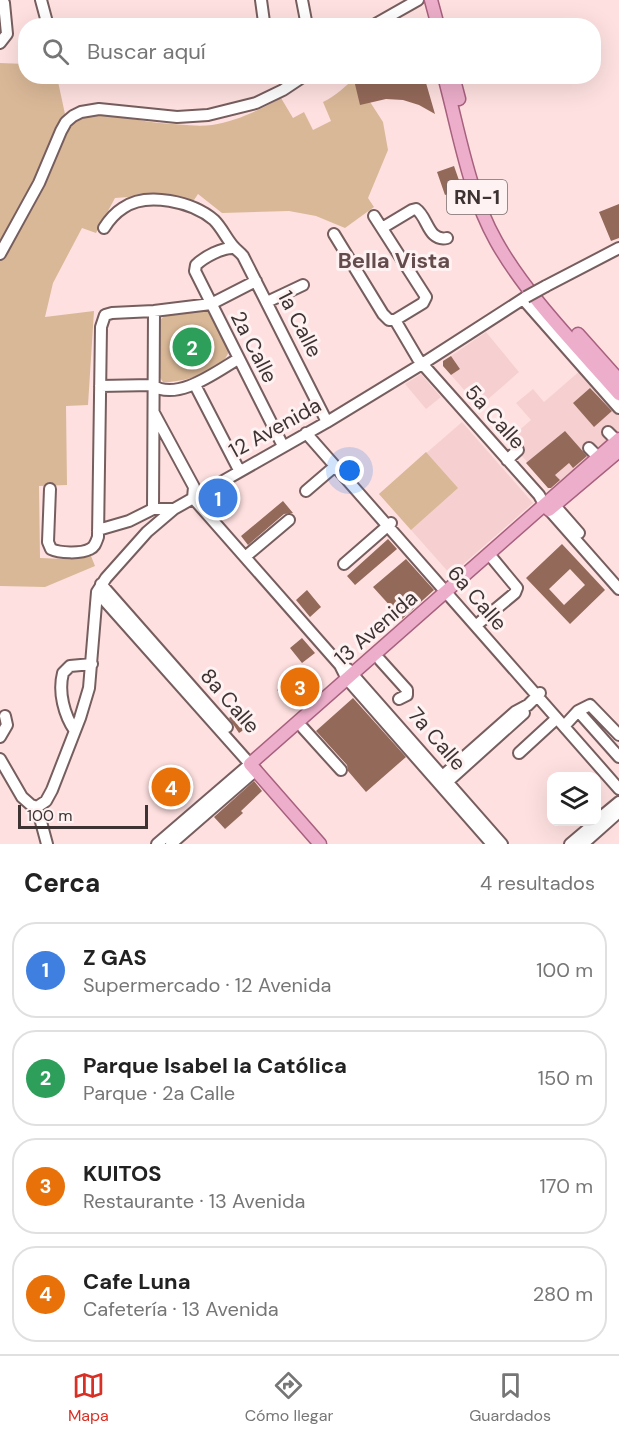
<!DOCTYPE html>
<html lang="es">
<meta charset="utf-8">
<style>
:root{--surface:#fff;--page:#f2f2f2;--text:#222;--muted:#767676;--line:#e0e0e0;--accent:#d93025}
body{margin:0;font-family:"DM Sans",sans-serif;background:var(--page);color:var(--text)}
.controls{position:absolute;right:18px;bottom:18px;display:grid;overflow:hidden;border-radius:12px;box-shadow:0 6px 24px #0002}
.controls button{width:54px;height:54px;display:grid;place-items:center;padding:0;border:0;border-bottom:2px solid var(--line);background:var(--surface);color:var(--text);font:30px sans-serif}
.scale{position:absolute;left:18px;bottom:15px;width:130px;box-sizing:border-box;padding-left:6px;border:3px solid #3e3333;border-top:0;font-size:16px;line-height:21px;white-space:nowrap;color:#3e3333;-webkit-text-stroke:4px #fff2f2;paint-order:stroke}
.you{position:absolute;left:350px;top:471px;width:21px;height:21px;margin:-15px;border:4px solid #fff;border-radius:50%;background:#1a73e8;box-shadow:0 0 0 9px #1a73e833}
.badge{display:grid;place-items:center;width:39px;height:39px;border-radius:50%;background:var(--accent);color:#fff;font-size:20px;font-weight:700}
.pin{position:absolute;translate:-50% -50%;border:3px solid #fff;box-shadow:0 2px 6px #0006}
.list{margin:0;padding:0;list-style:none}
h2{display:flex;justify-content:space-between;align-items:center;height:78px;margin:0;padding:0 24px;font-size:26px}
h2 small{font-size:20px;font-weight:400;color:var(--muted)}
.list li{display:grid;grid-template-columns:39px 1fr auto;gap:18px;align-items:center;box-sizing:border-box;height:96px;margin:0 12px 12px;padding:0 12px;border:2px solid var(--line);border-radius:24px}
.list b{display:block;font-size:22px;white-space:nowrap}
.list p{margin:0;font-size:20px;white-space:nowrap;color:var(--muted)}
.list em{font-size:20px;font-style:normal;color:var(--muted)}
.icon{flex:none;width:33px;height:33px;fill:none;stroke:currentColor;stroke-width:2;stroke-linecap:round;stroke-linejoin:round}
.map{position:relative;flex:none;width:619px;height:844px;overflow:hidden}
.search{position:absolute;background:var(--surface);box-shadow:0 6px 24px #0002;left:18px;right:18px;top:18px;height:66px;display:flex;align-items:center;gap:15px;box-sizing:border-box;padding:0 21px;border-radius:24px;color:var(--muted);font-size:22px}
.sheet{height:510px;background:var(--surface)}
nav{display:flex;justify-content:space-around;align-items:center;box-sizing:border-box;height:84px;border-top:2px solid var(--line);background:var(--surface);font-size:16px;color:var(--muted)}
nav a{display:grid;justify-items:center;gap:3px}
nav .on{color:var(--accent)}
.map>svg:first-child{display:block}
.built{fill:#f6d0d0}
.green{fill:#d9b897}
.building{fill:#936959;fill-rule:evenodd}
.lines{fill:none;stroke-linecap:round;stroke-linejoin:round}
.minor-casing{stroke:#775e5e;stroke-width:14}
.major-casing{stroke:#a7607e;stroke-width:15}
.minor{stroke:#fff;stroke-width:10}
.major{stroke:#ecaeca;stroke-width:12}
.minor-bridge-casing{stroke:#775e5e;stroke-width:14;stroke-linecap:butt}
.minor-bridge{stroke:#fff;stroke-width:10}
.labels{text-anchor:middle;stroke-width:6;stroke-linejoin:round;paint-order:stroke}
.shield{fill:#fff2f2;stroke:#786c6c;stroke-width:1.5}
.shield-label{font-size:20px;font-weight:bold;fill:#3e3333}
.street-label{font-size:21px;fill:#3e3333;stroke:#fff2f2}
.neighbourhood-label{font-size:22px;font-weight:bold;fill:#644c4c;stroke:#fff2f2}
</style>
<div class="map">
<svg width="619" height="844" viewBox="0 0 619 844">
<rect width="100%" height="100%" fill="#fee0e0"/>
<path class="built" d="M486,332L519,372L479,407L451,375L460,369L451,356Z
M582,369L619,411V430L554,486H548L508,440L531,420L516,403L533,389L544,402Z
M421,374L441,397L426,409L405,384Z
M462,422L533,503L451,575L379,494Z"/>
<path class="green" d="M0,63L25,64L26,76L57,77L65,114L74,122C100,108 132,121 160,123C176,124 196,127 212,125C236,121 260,110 281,98L293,118L304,112L313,130L331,121L323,102C335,97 346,85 357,77L363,91L383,122L388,150L368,198L374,207L345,228L316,216L289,211L222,213L198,194L192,203L155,195L115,198L96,233L82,228L53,283L45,317L94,311L88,405L66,406L67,485L39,486L40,558L65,559L91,556L95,566L45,587L0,586Z
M200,309L211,313L229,350C225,371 182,383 163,382L158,375L157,324C165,310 186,311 200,309Z
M426,452L458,488L411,530L379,494Z"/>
<path class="building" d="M353,76H424L435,114L419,105L403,100L386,99L360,105Z
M454,166L462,189L445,195L437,172Z
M619,204V238L611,241L599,212Z
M451,356L460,369L451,375L443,366V361Z
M590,388L612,411L594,427L573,403Z
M565,431L587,456L573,468L569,463L555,475L560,480L551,488H548L526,463Z
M223,490L231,500L219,511L207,499Z
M283,501L293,513L284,514L248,545L241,536Z
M388,539L397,549L355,585L347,576Z
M562,544L605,590L570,624L526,578ZM570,569L585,585L564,605L549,589Z
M406,559L434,590L402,619L373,587Z
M307,590L321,607L310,617L296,600Z
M302,638L315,653L302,663L290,648Z
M305,666L322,685L295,708L277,690Z
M353,698L406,757L366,792L348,771L347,765L316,731Z
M240,710L251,725L239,733L229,718Z
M167,769L187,797L176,806L155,778Z
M254,781L262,791L241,811L243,813L225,829L214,817Z"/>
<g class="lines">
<g class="minor-casing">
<path id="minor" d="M41,0L48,26
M261,0L264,22
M302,0L307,26
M372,26L418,0
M0,43L7,34L4,3
M374,216L426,297L423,303L395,320
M104,228C109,220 115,213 123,208C147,191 193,202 214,220C222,228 226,238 233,246C236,250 240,252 243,256L327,422
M382,228L412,210L416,209C428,217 428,242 447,238
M334,234L383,314L389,320H395L418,359L539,495L544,504L619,589
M234,248C223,247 204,257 196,265L195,271L283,446
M0,254L39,183L61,131L66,122L73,116L81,112L99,109L177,117L208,115L256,103L283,90L304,76
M546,286L619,248
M523,299L619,408
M267,302L303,285
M195,385L239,470
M100,386L152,385C177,402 216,372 238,359
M154,413L194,487L193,498
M608,432L617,441
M306,433L619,789
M589,448L598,457
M507,460L518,450
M50,489L48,542L51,549C59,553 81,554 90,549C95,547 96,542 98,537L101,327L105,315L112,313L154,311L211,304L256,281
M306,491L334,467
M193,498L340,665L347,679L492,844
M550,500L579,533
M153,509L154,311
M98,530L129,521L153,509H174
M245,557L289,520
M344,564L391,523
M101,584L227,727
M97,592L250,764L157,844
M479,623L515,593L517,588L493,559
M380,660L407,690V695L399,699
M348,669L502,844
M578,711L619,757
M567,723L578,711L590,705L619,735
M303,728L341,770
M75,731C64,715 58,692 63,673L70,666L92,664
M0,737L7,725L5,716
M519,753L556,719
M0,759L22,797L31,805L37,807L46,801L52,790L80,718L89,688L97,592L106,578L147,532L174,509L327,422L422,364L526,297
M438,780L515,712L528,705L540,693
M444,785L524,713
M37,807L47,844
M596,821L619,802
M171,844L256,770
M570,844L596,822
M583,844L619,812"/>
</g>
<g class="major-casing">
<path id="major" d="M431,0L438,26
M444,76C459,131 468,191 496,241C526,295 578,347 619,394
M453,76L459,99
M578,334L619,380
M549,510L619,451
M320,844L250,764L619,439"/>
</g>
<use href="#minor" class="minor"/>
<use href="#major" class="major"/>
<g class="minor-bridge-casing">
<path id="minor-bridge" d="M526,297L546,286"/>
</g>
<use href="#minor-bridge" class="minor-bridge"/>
</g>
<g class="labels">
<rect class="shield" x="447" y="180" width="60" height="34" rx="4.5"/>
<g class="shield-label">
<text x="477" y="204">RN-1</text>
</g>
<g class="street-label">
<text transform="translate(300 324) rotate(63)" y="7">1a Calle</text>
<text transform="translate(254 347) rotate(63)" y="7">2a Calle</text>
<text transform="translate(495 417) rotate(48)" y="7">5a Calle</text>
<text transform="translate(275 428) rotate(-29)" y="7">12 Avenida</text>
<text transform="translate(477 598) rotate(49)" y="7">6a Calle</text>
<text transform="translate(376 628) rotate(-41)" y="7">13 Avenida</text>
<text transform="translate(230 701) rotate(49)" y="7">8a Calle</text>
<text transform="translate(437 739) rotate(49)" y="7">7a Calle</text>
</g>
<g class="neighbourhood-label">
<text x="394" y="268">Bella Vista</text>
</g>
</g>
</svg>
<div class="controls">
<button><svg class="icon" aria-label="layers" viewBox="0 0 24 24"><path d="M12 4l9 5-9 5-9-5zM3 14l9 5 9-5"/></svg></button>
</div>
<div class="scale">100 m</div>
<div class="you"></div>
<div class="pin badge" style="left:218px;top:498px;background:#3f7fe0">1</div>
<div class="pin badge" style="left:192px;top:347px;background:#2e9e5b">2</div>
<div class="pin badge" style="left:300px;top:687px;background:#e8710a">3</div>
<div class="pin badge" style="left:171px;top:787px;background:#e8710a">4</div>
<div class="search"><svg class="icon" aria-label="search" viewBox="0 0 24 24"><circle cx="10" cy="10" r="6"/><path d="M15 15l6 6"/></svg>Buscar aquí</div>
</div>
<section class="sheet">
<h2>Cerca<small>4 resultados</small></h2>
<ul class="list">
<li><span class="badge" style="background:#3f7fe0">1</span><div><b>Z GAS</b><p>Supermercado · 12 Avenida</p></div><em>100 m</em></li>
<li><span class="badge" style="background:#2e9e5b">2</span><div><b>Parque Isabel la Católica</b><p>Parque · 2a Calle</p></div><em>150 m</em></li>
<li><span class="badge" style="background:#e8710a">3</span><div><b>KUITOS</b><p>Restaurante · 13 Avenida</p></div><em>170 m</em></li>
<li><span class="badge" style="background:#e8710a">4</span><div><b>Cafe Luna</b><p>Cafetería · 13 Avenida</p></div><em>280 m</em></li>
</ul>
</section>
<nav>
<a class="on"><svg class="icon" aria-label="map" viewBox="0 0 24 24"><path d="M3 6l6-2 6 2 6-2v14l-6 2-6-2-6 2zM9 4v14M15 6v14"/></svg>Mapa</a>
<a><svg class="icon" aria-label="directions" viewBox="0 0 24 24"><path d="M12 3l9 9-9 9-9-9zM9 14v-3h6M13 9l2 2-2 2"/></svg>Cómo llegar</a>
<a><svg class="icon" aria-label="saved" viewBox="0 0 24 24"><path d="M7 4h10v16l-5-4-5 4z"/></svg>Guardados</a>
</nav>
